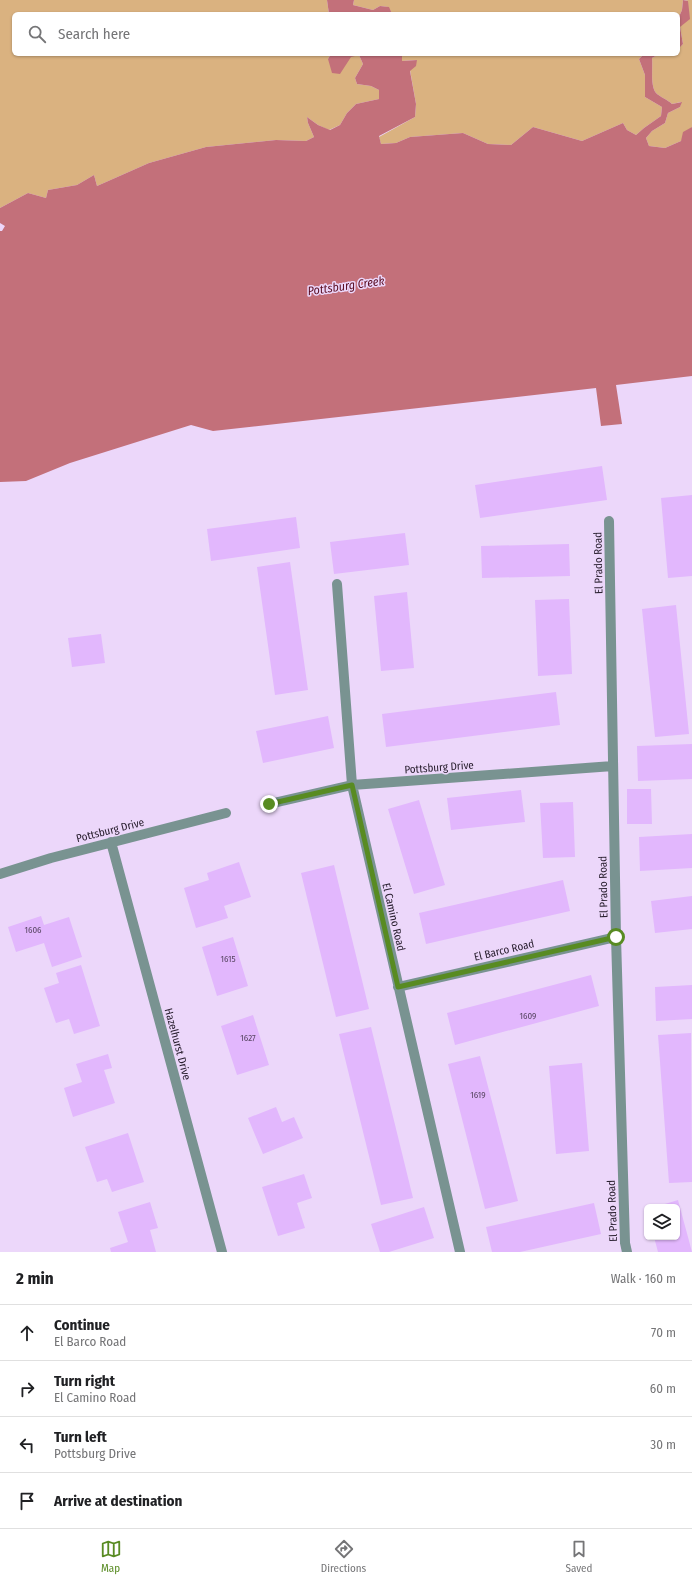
<!DOCTYPE html>
<meta charset="utf-8">
<style>
:root{--surface:#fff;--page:#f6f6f6;--text:#202124;--muted:#757577;--line:#e0e0e0;--accent:#588b22}
body{margin:0;font-family:"Fira Sans Condensed",sans-serif;background:var(--page);color:var(--text)}
.controls{position:absolute;right:12px;bottom:12px;display:grid;overflow:hidden;border-radius:6px;box-shadow:0 1px 3px #0004}
.controls button{width:36px;height:36px;display:grid;place-items:center;padding:0;border:0;border-bottom:1px solid var(--line);background:var(--surface);color:var(--text);font:20px sans-serif}
.stop{position:absolute;width:12px;height:12px;margin:-9px;border:3px solid #588b22;border-radius:50%;background:#fff}
.stop.end{background:#588b22;border-color:#fff;box-shadow:0 1px 4px #0008}
.list{margin:0;padding:0;list-style:none}
h2{display:flex;justify-content:space-between;align-items:center;height:52px;margin:0;padding:0 16px;font-size:17px}
h2 small{font-size:13px;font-weight:400;color:var(--muted)}
.list li{display:grid;grid-template-columns:26px 1fr auto;gap:12px;align-items:center;box-sizing:border-box;height:56px;padding:0 16px;border-top:1px solid var(--line)}
.list b{display:block;font-size:15px;white-space:nowrap}
.list p{margin:0;font-size:13px;white-space:nowrap;color:var(--muted)}
.list em{font-size:13px;font-style:normal;color:var(--muted)}
.icon{flex:none;width:22px;height:22px;fill:none;stroke:currentColor;stroke-width:2;stroke-linecap:round;stroke-linejoin:round}
.map{position:relative;flex:none;width:692px;height:1252px;overflow:hidden}
.search{position:absolute;background:var(--surface);box-shadow:0 1px 3px #0004;left:12px;right:12px;top:12px;height:44px;display:flex;align-items:center;gap:10px;box-sizing:border-box;padding:0 14px;border-radius:6px;color:var(--muted);font-size:15px}
.sheet{height:276px;background:var(--surface)}
nav{display:flex;justify-content:space-around;align-items:center;box-sizing:border-box;height:56px;border-top:1px solid var(--line);background:var(--surface);font-size:11px;color:var(--muted)}
nav a{display:grid;justify-items:center;gap:2px}
nav .on{color:var(--accent)}
.map>svg:first-child{display:block}
.green{fill:#dab280}
.water{fill:#c3707a}
.building{fill:#e2b7fd}
.lines{fill:none;stroke-linecap:round;stroke-linejoin:round}
.minor{stroke:#799391;stroke-width:10}
.route{stroke:#588b22;stroke-width:5}
.labels{text-anchor:middle;stroke-width:3;stroke-linejoin:round;paint-order:stroke}
.number-label{font-size:9px;fill:#584663}
.street-label{font-size:11px;fill:#2a2030;stroke:#ecd7fa}
.water-label{font-size:12px;font-style:italic;fill:#590c20;stroke:#ecd7fa}
</style>
<div class="map">
<svg width="692" height="1252" viewBox="0 0 692 1252">
<rect width="100%" height="100%" fill="#ecd7fa"/>
<path class="green" d="M0,0H327L329,14H14V54H331L328,59L359,55L363,64L355,78L357,84L371,86L379,90V99L356,104L347,113L340,125L329,130L318,125L307,117L308,123L314,137L306,141L276,140L206,147L149,163L97,186L94,175L77,185L48,190L46,198L28,193L0,208Z
M354,0H683L682,10L678,19V14H392L388,7L380,6L373,10L353,5Z
M684,0H692V127L681,141L665,148L649,146L646,138L652,131L665,123L668,113L680,107L681,102L672,104C668,100 660,97 656,93C650,85 653,68 652,58L659,54H678V48L683,44L680,27L688,1Z
M402,54H644L639,59L645,75V97L662,107L661,116L644,128L636,135L627,130L623,123L582,141L533,127L511,145L488,144L463,133L410,137L396,143L381,144L379,137L415,117L416,104L410,70L417,60L402,61Z"/>
<path class="water" d="M327,0H354L353,5L373,10L380,6L389,7L392,14H329Z
M683,0L688,1L690,19L680,27L683,44L679,48L678,19L682,10Z
M331,54H402V61L417,60L416,66L410,71L416,104L415,117L379,136L381,144L396,143L410,137L463,133L488,144L511,145L533,127L582,141L623,123L627,130L636,135L644,128L661,116L662,107L645,97V75L639,59L644,54H659L652,58C653,68 650,85 656,93C660,97 668,100 672,104L682,102L680,107L668,113L665,123L652,131L646,138L649,146L665,148L681,141L683,132L692,127V376L616,385L622,424L601,426L596,388L213,431L191,425L70,463L26,481L0,482V231H2L5,226L0,223V208L28,193L46,198L48,190L77,185L94,175L97,186L149,163L206,147L276,140L306,141L314,137L308,123L307,117L318,125L330,130L340,125L347,113L356,104L379,99V90L371,86L357,84L355,78L363,64L359,55L351,57L340,74L332,73L328,59Z"/>
<path class="building" d="M602,466L607,500L480,518L475,485Z
M692,495V576L668,578L661,498Z
M296,517L300,548L211,561L207,529Z
M405,533L409,565L334,574L330,542Z
M569,544L570,576L482,578L481,546Z
M290,562L308,690L275,695L257,567Z
M407,592L414,668L381,671L374,596Z
M569,599L572,674L538,676L535,600Z
M676,605L689,734L655,737L642,609Z
M101,634L105,663L72,667L68,638Z
M556,692L560,725L386,747L382,714Z
M328,716L334,748L263,763L256,731Z
M692,744V779L638,781L637,746Z
M627,789H651L652,824H627Z
M521,790L525,822L451,830L447,798Z
M419,800L445,885L414,894L388,809Z
M573,802L575,857L543,858L540,803Z
M692,834V868L640,871L639,837Z
M239,862L251,897L224,906L228,918L196,928L184,888L209,880L207,873Z
M334,865L369,1009L336,1017L301,873Z
M563,880L570,911L426,944L419,913Z
M692,896V929L655,933L651,901Z
M41,916L44,925L69,917L82,957L52,967L44,943L16,952L8,927Z
M233,937L248,986L217,996L202,947Z
M81,965L100,1026L74,1034L69,1019L56,1023L44,988L59,983L56,973Z
M591,975L599,1006L455,1045L447,1013Z
M692,985V1019L656,1021L655,987Z
M253,1015L269,1065L237,1075L221,1026Z
M371,1027L413,1198L381,1205L339,1034Z
M691,1033L692,1182L669,1183L658,1035Z
M108,1054L112,1068L104,1070L115,1103L73,1117L64,1088L82,1082L76,1064Z
M480,1056L518,1201L485,1209L448,1064Z
M582,1063L589,1151L556,1154L549,1066Z
M276,1107L282,1122L294,1117L303,1138L263,1154L248,1118Z
M128,1133L144,1182L112,1192L107,1179L97,1182L85,1147Z
M304,1174L312,1198L297,1203L305,1228L278,1236L262,1187Z
M678,1200L692,1252H658L654,1237H677V1207H655Z
M150,1202L158,1228L150,1230L156,1252H111L110,1248L128,1242L118,1212Z
M594,1203L601,1234L520,1252H492L486,1227Z
M424,1207L434,1238L389,1252H380L371,1224Z"/>
<g class="lines">
<path class="minor" d="M609,521L616,937L625,1243L627,1252
M337,584L352,785L460,1252
M269,804L352,785L613,766
M111,842L222,1252
M0,874L51,858L226,813
M398,987L616,937"/>
</g>
<g class="lines">
<path class="route" d="M269,804L352,785L398,987L616,937"/>
</g>
<g class="labels">
<g class="number-label">
<text x="33" y="933">1606</text>
<text x="228" y="962">1615</text>
<text x="528" y="1019">1609</text>
<text x="248" y="1041">1627</text>
<text x="478" y="1098">1619</text>
</g>
<g class="street-label">
<text transform="translate(598 563) rotate(-91)" y="4">El Prado Road</text>
<text transform="translate(439 767) rotate(-4)" y="4">Pottsburg Drive</text>
<text transform="translate(110 830) rotate(-14)" y="4">Pottsburg Drive</text>
<text transform="translate(603 887) rotate(-91)" y="4">El Prado Road</text>
<text transform="translate(394 917) rotate(77)" y="4">El Camino Road</text>
<text transform="translate(504 950) rotate(-13)" y="4">El Barco Road</text>
<text transform="translate(178 1044) rotate(75)" y="4">Hazelhurst Drive</text>
<text transform="translate(612 1211) rotate(-92)" y="4">El Prado Road</text>
</g>
<g class="water-label">
<text transform="translate(346 286) rotate(-8)" y="4">Pottsburg Creek</text>
</g>
</g>
</svg>
<div class="controls">
<button><svg class="icon" aria-label="layers" viewBox="0 0 24 24"><path d="M12 4l9 5-9 5-9-5zM3 14l9 5 9-5"/></svg></button>
</div>
<div class="stop" style="left:616px;top:937px"></div>
<div class="stop end" style="left:269px;top:804px"></div>
<div class="search"><svg class="icon" aria-label="search" viewBox="0 0 24 24"><circle cx="10" cy="10" r="6"/><path d="M15 15l6 6"/></svg>Search here</div>
</div>
<section class="sheet">
<h2>2 min<small>Walk · 160 m</small></h2>
<ul class="list">
<li><svg class="icon" aria-label="ahead" viewBox="0 0 24 24"><path d="M12 20V5M6 11l6-6 6 6"/></svg><div><b>Continue</b><p>El Barco Road</p></div><em>70 m</em></li>
<li><svg class="icon" aria-label="right" viewBox="0 0 24 24"><path d="M7 20v-9h11M14 6l5 5-5 5"/></svg><div><b>Turn right</b><p>El Camino Road</p></div><em>60 m</em></li>
<li><svg class="icon" aria-label="left" viewBox="0 0 24 24"><path d="M17 20v-9H6M10 6l-5 5 5 5"/></svg><div><b>Turn left</b><p>Pottsburg Drive</p></div><em>30 m</em></li>
<li><svg class="icon" aria-label="arrive" viewBox="0 0 24 24"><path d="M6 21V4h12l-3 4 3 4H6"/></svg><div><b>Arrive at destination</b></div></li>
</ul>
</section>
<nav>
<a class="on"><svg class="icon" aria-label="map" viewBox="0 0 24 24"><path d="M3 6l6-2 6 2 6-2v14l-6 2-6-2-6 2zM9 4v14M15 6v14"/></svg>Map</a>
<a><svg class="icon" aria-label="directions" viewBox="0 0 24 24"><path d="M12 3l9 9-9 9-9-9zM9 14v-3h6M13 9l2 2-2 2"/></svg>Directions</a>
<a><svg class="icon" aria-label="saved" viewBox="0 0 24 24"><path d="M7 4h10v16l-5-4-5 4z"/></svg>Saved</a>
</nav>
